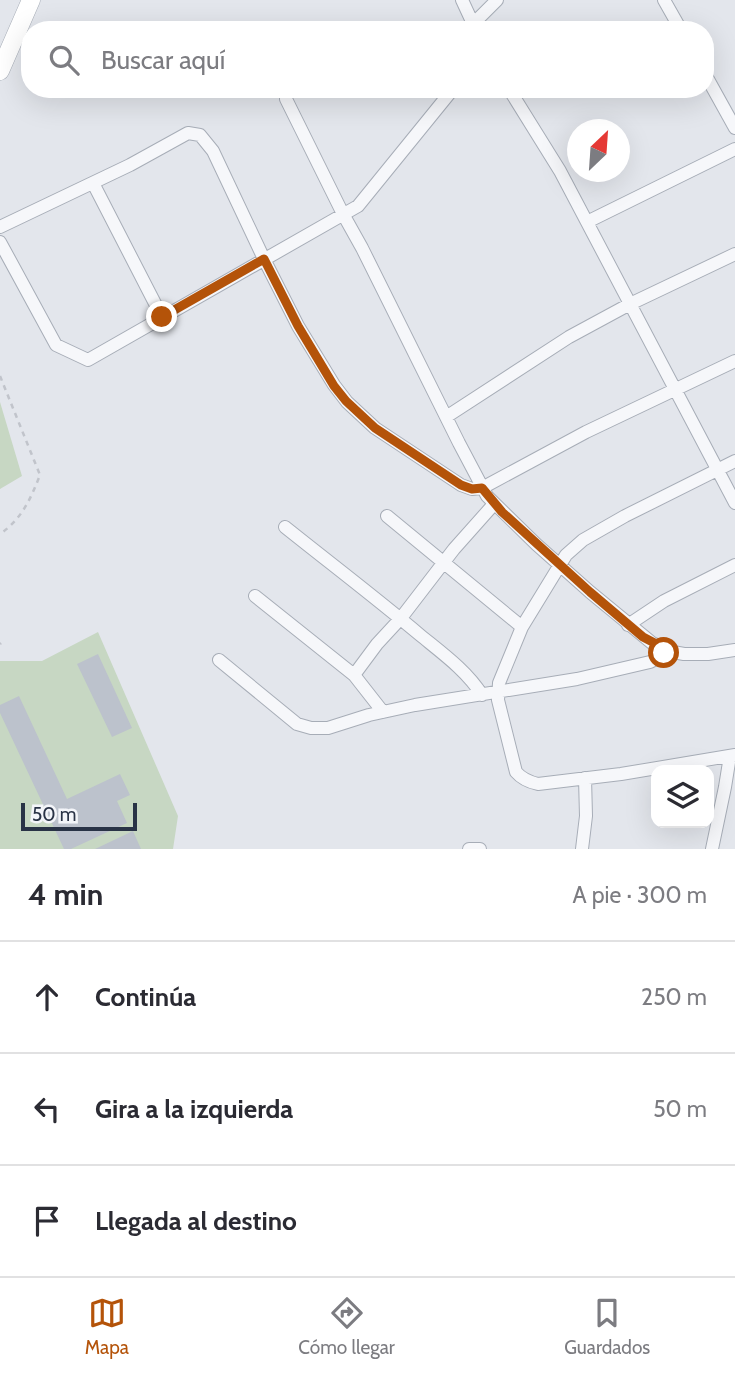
<!DOCTYPE html>
<html lang="es">
<meta charset="utf-8">
<style>
:root{--surface:#fff;--page:#f7f7f7;--text:#2b2b33;--muted:#7c7c81;--line:#e1e1e2;--accent:#b45309}
body{margin:0;font-family:Cabin,sans-serif;background:var(--page);color:var(--text)}
.controls{position:absolute;right:21px;bottom:21px;display:grid;overflow:hidden;border-radius:14px;box-shadow:0 7px 28px #0002}
.controls button{width:63px;height:63px;display:grid;place-items:center;padding:0;border:0;border-bottom:2px solid var(--line);background:var(--surface);color:var(--text);font:35px sans-serif}
.compass{position:absolute;left:567px;top:119px;width:63px;height:63px;border-radius:50%;background:var(--surface);box-shadow:0 7px 28px #0002;rotate:25deg}
.scale{position:absolute;left:21px;bottom:18px;width:116px;box-sizing:border-box;padding-left:7px;border:4px solid #293346;border-top:0;font-size:19px;line-height:24px;white-space:nowrap;color:#293346;-webkit-text-stroke:5px #f3f5f9;paint-order:stroke}
.stop{position:absolute;width:21px;height:21px;margin:-16px;border:5px solid #b45309;border-radius:50%;background:#fff}
.stop.end{background:#b45309;border-color:#fff;box-shadow:0 2px 7px #0008}
.list{margin:0;padding:0;list-style:none}
h2{display:flex;justify-content:space-between;align-items:center;height:91px;margin:0;padding:0 28px;font-size:30px}
h2 small{font-size:23px;font-weight:400;color:var(--muted)}
.list li{display:grid;grid-template-columns:46px 1fr auto;gap:21px;align-items:center;box-sizing:border-box;height:112px;padding:0 28px;border-top:2px solid var(--line)}
.list b{display:block;font-size:26px;white-space:nowrap}
.list em{font-size:23px;font-style:normal;color:var(--muted)}
.icon{flex:none;width:38px;height:38px;fill:none;stroke:currentColor;stroke-width:2;stroke-linecap:round;stroke-linejoin:round}
.map{position:relative;flex:none;width:735px;height:849px;overflow:hidden}
.search{position:absolute;background:var(--surface);box-shadow:0 7px 28px #0002;left:21px;right:21px;top:21px;height:77px;display:flex;align-items:center;gap:18px;box-sizing:border-box;padding:0 24px;border-radius:28px;color:var(--muted);font-size:26px}
.sheet{height:427px;background:var(--surface)}
nav{display:flex;justify-content:space-around;align-items:center;box-sizing:border-box;height:98px;border-top:2px solid var(--line);background:var(--surface);font-size:19px;color:var(--muted)}
nav a{display:grid;justify-items:center;gap:4px}
nav .on{color:var(--accent)}
.map>svg:first-child{display:block}
.green{fill:#c7d7c3}
.building{fill:#bcc2cc}
.lines{fill:none;stroke-linecap:round;stroke-linejoin:round}
.street-casing{stroke:#a7adb7;stroke-width:14}
.secondary-casing{stroke:#a7adb7;stroke-width:19}
.path{stroke:#c1c4cb;stroke-width:2.5;stroke-dasharray:5 5;stroke-linecap:butt}
.street{stroke:#f6f7fa;stroke-width:12}
.secondary{stroke:#fff;stroke-width:18}
.route{stroke:#b45309;stroke-width:9}
</style>
<div class="map">
<svg width="735" height="849" viewBox="0 0 735 849">
<rect width="100%" height="100%" fill="#e3e6ec"/>
<path class="green" d="M0,402L22,476L0,489Z
M98,632L178,816L173,849H0V661H42Z"/>
<path class="building" d="M98,654L132,728L112,737L77,664Z
M19,696L67,799L120,774L130,795L117,801L127,823L71,849H64L0,713V705Z
M133,831L141,849H95Z"/>
<g class="lines">
<g class="street-casing">
<path id="street" d="M462,0L475,28
M664,0L681,30
M473,24L497,0
M705,74L735,128
M509,89L560,171L735,503
M286,99L343,214L362,248L459,443L487,496L536,544L590,592L652,643L673,652L684,654H708L735,650
M93,183L162,317
M587,222L735,149
M0,227L130,165L188,133L200,135L213,151L264,259L298,326L334,385L347,402L375,428L461,485L472,489L482,488L586,432L735,361
M0,242L56,345L88,360L358,206L453,89
M446,417L569,337L630,304L735,254
M735,461L625,516L583,540L566,555L522,627L499,683L498,700L516,772C522,779 529,782 538,784L621,774L735,755
M387,516L522,627
M285,527C330,563 376,598 420,635C442,653 467,671 482,695
M255,596L354,675L383,712
M628,625L664,601L735,565
M219,660L297,724L311,728H328L369,715L415,705L577,679L650,662L660,657L666,649
M354,675L377,644L401,618L454,549L494,504
M469,849H480
M582,849L586,816L585,778
M712,849L725,787L730,756"/>
</g>
<g class="secondary-casing">
<path id="secondary" d="M0,71L31,0"/>
</g>
<path class="path" d="M0,376L40,475C31,498 22,519 0,534
M0,644L1,643"/>
<use href="#street" class="street"/>
<use href="#secondary" class="secondary"/>
</g>
<g class="lines">
<path class="route" d="M162,317L264,259L298,326L334,386L346,401L375,428L461,485L472,489L482,488L502,512L590,592L643,637L666,649L664,653"/>
</g>
</svg>
<div class="controls">
<button><svg class="icon" aria-label="layers" viewBox="0 0 24 24"><path d="M12 4l9 5-9 5-9-5zM3 14l9 5 9-5"/></svg></button>
</div>
<svg class="compass" viewBox="-18 -18 36 36"><path d="M0-13l5 13h-10z" fill="#e53935"/><path d="M0 13l5-13h-10z" fill="#7c7c81"/></svg>
<div class="scale">50 m</div>
<div class="stop" style="left:664px;top:653px"></div>
<div class="stop end" style="left:162px;top:317px"></div>
<div class="search"><svg class="icon" aria-label="search" viewBox="0 0 24 24"><circle cx="10" cy="10" r="6"/><path d="M15 15l6 6"/></svg>Buscar aquí</div>
</div>
<section class="sheet">
<h2>4 min<small>A pie · 300 m</small></h2>
<ul class="list">
<li><svg class="icon" aria-label="ahead" viewBox="0 0 24 24"><path d="M12 20V5M6 11l6-6 6 6"/></svg><div><b>Continúa</b></div><em>250 m</em></li>
<li><svg class="icon" aria-label="left" viewBox="0 0 24 24"><path d="M17 20v-9H6M10 6l-5 5 5 5"/></svg><div><b>Gira a la izquierda</b></div><em>50 m</em></li>
<li><svg class="icon" aria-label="arrive" viewBox="0 0 24 24"><path d="M6 21V4h12l-3 4 3 4H6"/></svg><div><b>Llegada al destino</b></div></li>
</ul>
</section>
<nav>
<a class="on"><svg class="icon" aria-label="map" viewBox="0 0 24 24"><path d="M3 6l6-2 6 2 6-2v14l-6 2-6-2-6 2zM9 4v14M15 6v14"/></svg>Mapa</a>
<a><svg class="icon" aria-label="directions" viewBox="0 0 24 24"><path d="M12 3l9 9-9 9-9-9zM9 14v-3h6M13 9l2 2-2 2"/></svg>Cómo llegar</a>
<a><svg class="icon" aria-label="saved" viewBox="0 0 24 24"><path d="M7 4h10v16l-5-4-5 4z"/></svg>Guardados</a>
</nav>
